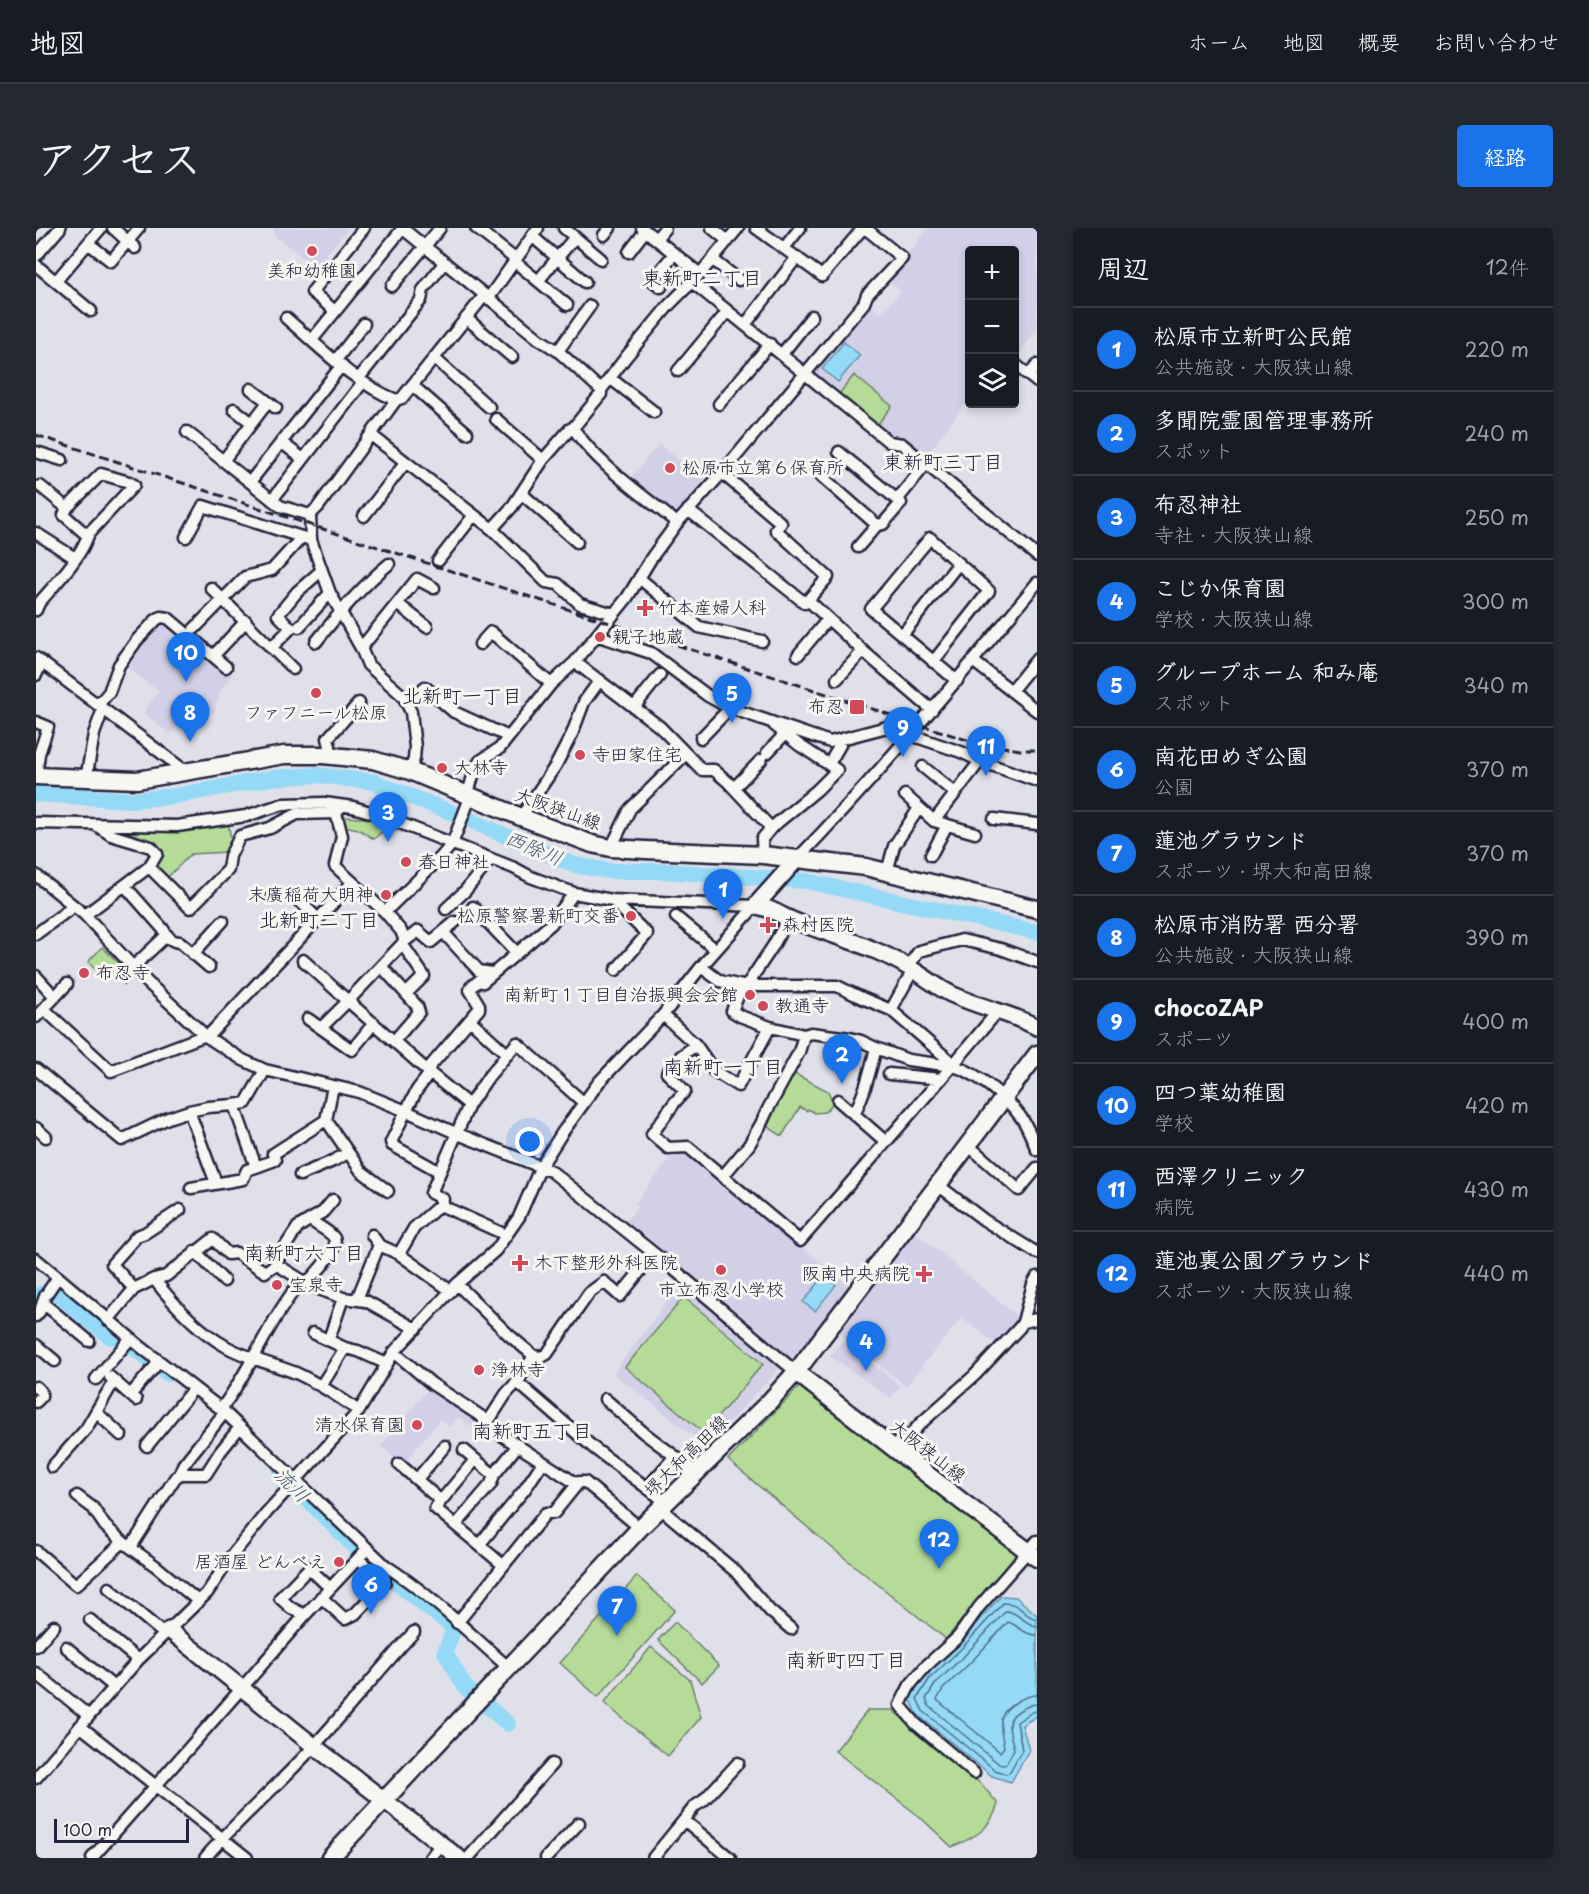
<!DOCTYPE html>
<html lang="ja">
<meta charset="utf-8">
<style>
:root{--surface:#171b24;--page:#242831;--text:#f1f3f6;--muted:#9ea1a6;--line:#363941;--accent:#1a73e8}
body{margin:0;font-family:"Playpen Sans","Klee One",sans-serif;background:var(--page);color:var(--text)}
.controls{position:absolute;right:18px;top:18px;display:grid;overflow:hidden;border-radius:6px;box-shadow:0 3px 9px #0003}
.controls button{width:54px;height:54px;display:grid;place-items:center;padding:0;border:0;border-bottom:2px solid var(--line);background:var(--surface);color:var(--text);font:30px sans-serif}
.scale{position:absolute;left:18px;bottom:15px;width:135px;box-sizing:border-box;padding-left:6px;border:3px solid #22223b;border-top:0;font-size:16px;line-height:21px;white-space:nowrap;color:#22223b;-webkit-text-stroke:4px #f6f6f2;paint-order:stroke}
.you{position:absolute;left:494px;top:914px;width:21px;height:21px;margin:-15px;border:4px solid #fff;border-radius:50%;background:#1a73e8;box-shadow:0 0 0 9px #1a73e833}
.badge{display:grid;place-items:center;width:39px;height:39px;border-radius:50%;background:var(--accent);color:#fff;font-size:20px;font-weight:700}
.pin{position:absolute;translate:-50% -50px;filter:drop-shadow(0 2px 3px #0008)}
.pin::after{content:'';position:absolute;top:32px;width:21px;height:18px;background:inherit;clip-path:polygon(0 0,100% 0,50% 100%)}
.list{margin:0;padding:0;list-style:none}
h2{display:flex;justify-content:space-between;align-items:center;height:78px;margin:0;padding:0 24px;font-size:26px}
h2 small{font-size:20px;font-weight:400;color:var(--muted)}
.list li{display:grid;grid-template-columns:39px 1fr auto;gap:18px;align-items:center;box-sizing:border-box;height:84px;padding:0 24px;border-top:2px solid var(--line)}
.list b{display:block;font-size:22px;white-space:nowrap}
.list p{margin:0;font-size:20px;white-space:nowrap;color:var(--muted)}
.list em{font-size:20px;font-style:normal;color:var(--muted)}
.icon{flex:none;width:33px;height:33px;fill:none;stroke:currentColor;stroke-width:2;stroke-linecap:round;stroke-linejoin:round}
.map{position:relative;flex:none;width:1001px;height:1630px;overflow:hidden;border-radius:6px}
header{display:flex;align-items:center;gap:36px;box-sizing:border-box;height:84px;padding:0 30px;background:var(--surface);border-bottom:2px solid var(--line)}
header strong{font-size:28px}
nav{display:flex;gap:33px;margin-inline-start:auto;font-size:21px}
.intro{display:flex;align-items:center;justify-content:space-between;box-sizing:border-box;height:144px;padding:0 36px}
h1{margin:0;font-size:42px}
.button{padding:15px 27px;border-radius:6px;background:var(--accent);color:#fff;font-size:21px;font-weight:700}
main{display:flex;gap:36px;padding:0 36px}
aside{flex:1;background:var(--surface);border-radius:6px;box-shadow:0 3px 9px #0003}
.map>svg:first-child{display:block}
.built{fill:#d1d0e6}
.green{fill:#b4dc98;stroke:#6b7f6a;stroke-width:1.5}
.water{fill:#94daf6;stroke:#6690ab;stroke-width:1.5}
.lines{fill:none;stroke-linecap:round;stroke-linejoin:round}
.shore{stroke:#506c86;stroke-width:1.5}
.river{stroke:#94daf6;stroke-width:16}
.street-casing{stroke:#22223b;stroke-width:15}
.secondary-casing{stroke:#22223b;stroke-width:20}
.primary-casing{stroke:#22223b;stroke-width:21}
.street{stroke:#f6f6f2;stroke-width:10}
.secondary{stroke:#f6f6f2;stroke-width:15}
.primary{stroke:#f6f6f2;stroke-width:16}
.rail{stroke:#22223b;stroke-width:3;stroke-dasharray:9 4.5;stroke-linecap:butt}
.poi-dot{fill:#d1495b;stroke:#f6f6f2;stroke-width:2}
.labels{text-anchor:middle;stroke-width:6;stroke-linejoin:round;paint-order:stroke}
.poi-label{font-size:18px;fill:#22223b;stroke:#f6f6f2;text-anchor:start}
.street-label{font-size:18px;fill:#22223b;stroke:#f6f6f2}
.neighbourhood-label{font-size:20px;fill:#22223b;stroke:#f6f6f2}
.water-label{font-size:20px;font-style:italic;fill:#445973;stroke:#f6f6f2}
</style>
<header>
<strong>地図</strong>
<nav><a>ホーム</a><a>地図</a><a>概要</a><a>お問い合わせ</a></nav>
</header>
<div class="intro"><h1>アクセス</h1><a class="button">経路</a></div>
<main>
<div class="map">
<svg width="1001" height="1630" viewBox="0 0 1001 1630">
<rect width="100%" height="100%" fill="#e0e0eb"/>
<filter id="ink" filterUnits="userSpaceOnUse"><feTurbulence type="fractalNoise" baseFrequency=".0167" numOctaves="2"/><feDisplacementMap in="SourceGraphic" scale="12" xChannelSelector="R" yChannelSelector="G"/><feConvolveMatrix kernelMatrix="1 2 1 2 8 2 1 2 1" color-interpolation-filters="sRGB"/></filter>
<g filter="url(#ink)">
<path class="built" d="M237,0H313L279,39L239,8Z
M892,0H1001V101L986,121L982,133L979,135L978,22H933V173L926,180L888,231L867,213L850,206L775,143L831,75L844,86L865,63L852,52Z
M623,216L668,252L637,289L593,252Z
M128,393L196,447L185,461L178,485L163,473L134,506L107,485L123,463L89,438L123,396Z
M640,923L659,927L697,963L815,1059L780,1105L757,1129L752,1131L587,996L602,979L599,975Z
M878,1003L983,1090L962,1117L925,1090L870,1158L803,1105Z
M646,1054L745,1139L670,1218L577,1145Z
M807,1112L864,1158L855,1170L794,1128Z
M394,1159L408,1171L419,1173L446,1195L440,1202L423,1189L414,1199L404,1191L367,1237L345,1218Z"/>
<path class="green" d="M818,147L856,178L841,197L803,166Z
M309,589L339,591L353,597L338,611L322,601L308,598V591Z
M192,594L196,617L192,624L155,626L133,648L129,650L121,643C120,635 124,629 123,621L118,616L77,606L79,602Z
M66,719L97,748L89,757L67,735L60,742L52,734Z
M757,845L792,863L797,875L789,884L779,885L772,881L771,883L764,879L746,908L729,897Z
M648,1069L727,1136L668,1205L589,1139Z
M766,1156L981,1326L910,1411L795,1319L692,1232Z
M601,1348L639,1382L562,1469L524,1435Z
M639,1394L683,1438L666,1455L622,1412Z
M615,1419L654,1452L665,1489L632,1528L568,1475Z
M832,1482H856L946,1557L962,1576C954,1602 939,1609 916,1619L884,1589L799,1523Z"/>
<path class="water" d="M808,114L824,127L802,154L786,141Z
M788,1048L800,1057L779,1083L767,1074Z
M965,1368L980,1369L1001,1387V1488L986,1497L993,1522L975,1554L956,1548L881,1486L874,1470L890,1446L921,1416Z"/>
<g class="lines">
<path class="shore" d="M1001,1391C985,1388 986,1374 967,1375L926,1420L894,1450L881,1471L887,1483L959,1542L970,1546L973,1545L986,1522L981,1494L996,1484L1001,1483
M1001,1398C988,1397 982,1383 970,1383L931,1425L900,1455L890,1471L893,1478L963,1536L967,1537L970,1536L978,1521C974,1502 966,1492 986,1481C992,1478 995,1476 1001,1476
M1001,1407C988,1407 982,1397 972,1394L937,1432L907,1461L901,1472L964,1524L968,1519C964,1497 959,1486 982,1473C989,1469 994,1467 1001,1467"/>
<path class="river" d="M0,566L96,572L139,568L236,550L281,547L338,554L429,590L538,637L573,643H629L770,653L1001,704
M3,1073L5,1066L17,1063L73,1108L85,1110L132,1146
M244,1244L336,1336L418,1400L409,1424L429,1459L472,1496"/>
<g class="street-casing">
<path id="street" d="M77,0L99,20
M366,0L503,111L522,123L565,162
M440,0L479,31
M528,0L565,31
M606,0L664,46
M676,0L692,13
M720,0L786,48L827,0
M568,7L574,0
M496,8L549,54
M620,11L629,0
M52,15L75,33L103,0
M748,20L764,0
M593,24L609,3
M0,28L24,0
M676,31L703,52
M478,33L531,77
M0,37L55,83
M20,53L65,0
M502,53L539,9
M656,54L853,214L866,216L1001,328
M356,58L404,0
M625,59L616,52L638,26
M452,71L502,0
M299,83L276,64L328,0
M250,90C284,119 318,155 360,172
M430,90L476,129
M709,97L761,29
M276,112L367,0
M522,123L554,78
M746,126L776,88
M398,130L453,179
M300,132L328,96
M980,137L1001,154
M642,143L692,83
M993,147L1001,137
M323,150L385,72L387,62L408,35
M574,150L618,184
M376,157L431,205
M215,161L240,180
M683,176L734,116
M198,181L216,195
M151,204L244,278L274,287
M335,207L456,301L510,354L522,356L544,376L578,386
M245,214L267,231
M0,224L26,232
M803,224L865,275L847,296L841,297L822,319
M507,232L534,201L537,200
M187,233L232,174
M686,245L745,295L740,302L792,349L772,372
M784,247L841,297
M214,254L306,137
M4,258L31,280
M485,265L541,314
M236,272L327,154
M861,272L890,236
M652,282L769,375L772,372L827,423L896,482
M328,288L370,234
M641,295C606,266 563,238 537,200L565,166V162L590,129L633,77L664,46L702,0
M456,301L476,279L507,232L460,191
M0,305L39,330
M150,309L167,278L275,312L294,365L325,420L332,437L367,468L375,484L379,519L378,531L374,543
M275,312L274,287L282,279L360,172L366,170L448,68
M402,333L438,287
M603,350L663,399L726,413
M175,360L257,441
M362,376L391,399
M0,382L3,375C21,354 44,331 53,305L98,257L93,254L65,246L31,280L28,287L52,308
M263,399L294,365
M158,401L209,349L236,342L266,309
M866,407L923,335
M566,409L615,425L672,468L694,480
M280,414C302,386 325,359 353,336
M444,416L455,404L515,456
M235,420L255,400L242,387L261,364L286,342
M325,420L381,351L398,360
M180,425L210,393
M762,427L792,391
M0,430L149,543
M937,433L1001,483
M539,434L624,499L666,542H678L692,554L735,600L726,611L727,627
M897,434L953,363L894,310L835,381L921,453
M0,447L6,434
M801,451L827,423
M975,463L1001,431
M371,475L389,459L418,484L473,509
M62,477L73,464L83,437L101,412L120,392L125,389L132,390L190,439
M599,478L624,447
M0,494L12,499L3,526L0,548
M665,510L694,480L794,514L851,499L925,524L944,533L1001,553
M731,525L749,506
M296,527L292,510L323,475
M793,536L804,517L803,512
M887,539L919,565
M50,551L58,506L67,481
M698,560L725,532
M869,567L898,593L939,605
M300,585L306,608L299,638L349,684
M485,589L520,537L536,506L548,474L564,452
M958,591L1001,596
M898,593L944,533
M0,595L141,598L210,588L247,576L288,575L317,579L341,586L478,640L495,649L538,665L576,672L719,678
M735,600L781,562L801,542L763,517L738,497
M575,620L594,581L650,526
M895,627L911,597
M761,631C846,543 924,449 1001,355
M113,639L154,680L192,642L194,628L204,608L234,600L261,586L300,585L306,578
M851,644L858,618L883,580
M0,647L49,687L112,755L171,809L316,655
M89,658L127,701C131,708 135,714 144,714L173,739
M235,670C262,665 263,673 282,691
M576,672L611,706L580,742
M437,679L481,725
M410,681L429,663L455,631
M49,687L113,639L121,626L115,619L75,607L60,597
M640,689L680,722
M407,704L443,743L456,745
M0,706L38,678
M369,713L382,703L395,714L419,694
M367,717L388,748L370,766
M157,726L187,693
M267,732L312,773L285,800
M97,739L131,707
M346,739L381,778L383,784L358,813
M665,739L684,753L706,758H801L826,770L855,782L913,832L916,838
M872,739L883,723L926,712L965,721L1001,734
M0,748L19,769
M711,757L737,718L752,690
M706,758L696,783L704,788L734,799
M8,781L75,843L170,807
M855,782L877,742
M627,787L660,817L678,843L702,858L734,799L768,807L775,805L814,810L825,813L840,820C834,843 829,865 818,886L850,914L916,838C938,842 971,870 984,888C992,898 996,911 1001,922
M0,789L31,756
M272,791L316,822L338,795
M434,792L471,826
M171,809L207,832L229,842
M660,817L645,828L631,845L649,863L639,874L616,906L632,920L652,919L764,1013L850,914
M840,820L872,832L916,838
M916,838L962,783
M0,841L86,912L132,890L153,883L180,955
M391,842L443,781V777L434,762L435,759L444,752L447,754L515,696L538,665
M394,845L433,877
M853,846L905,851
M802,872L818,886
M153,883L172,879L198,877
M290,892L325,943L352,963
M0,900L10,909
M932,917L983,962L1001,940
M220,939L239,932L237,926L290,892L297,858
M404,944L356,917L355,914L370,883L422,906L515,943L635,1039L760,1144
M264,947L297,933L312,925
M687,948L713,917L725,896L732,881L763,824L768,807
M902,957L948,992L1001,1025
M155,960L207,951L211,942L220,939L198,877L210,875L229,842L323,864L370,883L381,862L394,845L312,773L369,713L365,703L349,684L405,629L416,616L432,575L433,562L439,541L444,533L464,520L515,456L539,434L591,370L616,329L641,295L686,245L828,75L831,67L866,30L829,0
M404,977L407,971L395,965L433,877L453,848L481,815L548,875
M336,1007L343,1017L363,1026L415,1063
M159,1023L188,1053
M363,1026L378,1000L404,977L470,1007
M0,1031L22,1049
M240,1036L245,1025L262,999L287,984L297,972
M118,1051C138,1077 162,1103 191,1119C213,1131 237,1136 260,1145C282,1155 303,1169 323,1183
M271,1055C278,1047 304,1021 298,1010C294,1003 280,997 274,992
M421,1056L473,1107L498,1128L505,1129L511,1126L553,1065L568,1054L584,1068L618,1026
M98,1061L76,1036L101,1008L109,1005L144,982
M321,1071L343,1017
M7,1075L53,1113
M0,1088L4,1083L9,1068L22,1049L105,1119L185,1181L350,1338C394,1366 433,1405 473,1440
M72,1092L98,1061L118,1051L130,1048L177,1011L192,1026L200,1025L229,1044L240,1036L275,1058L307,1070L330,1073L380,1101
M987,1094L1001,1091
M277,1105L309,1120L322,1123L351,1136
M293,1111L307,1070
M0,1117L19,1133
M358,1124L396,1156L452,1193
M498,1128L481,1154L559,1221L630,1274
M74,1149L100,1172
M60,1151L94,1111
M481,1154L470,1166L450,1197L541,1256
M285,1158L309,1120
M0,1159L5,1164V1169L0,1174
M96,1165L123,1134
M569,1171L608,1205L660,1244
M185,1181C216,1140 233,1092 266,1052
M60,1184L85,1207
M111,1218L158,1160
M428,1222L458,1247
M860,1223L884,1196L939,1147L984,1099L987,1094L997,1056L1001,1049
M439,1232L399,1280L467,1337
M363,1236L405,1273
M16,1239L50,1201L78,1153
M144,1246L147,1237L189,1184
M381,1251L409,1218
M611,1260L639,1228
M41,1268L57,1280L69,1298L87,1314L121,1339L162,1373
M624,1280L699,1343L734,1383L755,1401
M420,1297L455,1256L458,1247L482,1217
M443,1317L489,1261L507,1234
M95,1319L139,1250L144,1246H170L184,1224L204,1199
M0,1323L40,1357L87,1314
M73,1360L128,1406
M285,1369L309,1391L319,1386L349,1354L322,1331
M269,1387L255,1380L244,1370L273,1340L294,1360
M54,1392L102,1432
M421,1395L510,1285H518L543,1254H549L604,1300
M0,1418L18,1398
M30,1419L78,1459
M0,1445L53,1488L0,1550
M53,1488L102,1432L171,1365L197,1326L231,1284L323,1183L358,1124L421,1056L460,1022L483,989L505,938L526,905L563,854L627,787L665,739L719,678
M44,1498L211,1630
M938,1545L880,1496L864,1477L874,1457L890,1438L922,1409L943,1379L1001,1313
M648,1592L659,1578L667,1573L702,1535
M56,1630L205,1461L269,1387L331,1321
M169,1630C203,1590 243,1557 278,1518C312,1481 344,1441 378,1404
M394,1630L405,1616
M432,1630L516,1536
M510,1630L543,1595
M617,1630L648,1592L694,1630"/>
</g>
<g class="secondary-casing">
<path id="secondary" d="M719,678C735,679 746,689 761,694C798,708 837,718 872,739C887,747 899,758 915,766C943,779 974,785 1001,799
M719,678L761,631
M133,1402L278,1518L423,1630"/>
</g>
<g class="primary-casing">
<path id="primary" d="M0,548L101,552L248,527H287L337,532L374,543L485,589L556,616L575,620L610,622L727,627L830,639L1001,681
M760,1144L924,1272L1001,1330
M294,1630L604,1300L732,1175L760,1144L1001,826"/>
</g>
<use href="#street" class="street"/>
<use href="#secondary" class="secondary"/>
<use href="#primary" class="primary"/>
<path class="rail" d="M0,207L934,513L984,522H1001"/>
</g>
</g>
<g class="poi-dot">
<circle cx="276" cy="23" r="6"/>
<circle cx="634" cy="240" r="6"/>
<path d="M606 371h6v6h6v6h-6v6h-6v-6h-6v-6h6z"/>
<circle cx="564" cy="409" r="6"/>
<circle cx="280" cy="465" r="6"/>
<rect x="813" y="471" width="16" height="16" rx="3"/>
<circle cx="544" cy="527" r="6"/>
<circle cx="406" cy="540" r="6"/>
<circle cx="370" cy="634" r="6"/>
<circle cx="350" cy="667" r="6"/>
<circle cx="595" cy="688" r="6"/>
<path d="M729 688h6v6h6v6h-6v6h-6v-6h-6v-6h6z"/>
<circle cx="48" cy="745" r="6"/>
<circle cx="714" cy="767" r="6"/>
<circle cx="727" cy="778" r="6"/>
<path d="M481 1026h6v6h6v6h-6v6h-6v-6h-6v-6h6z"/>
<circle cx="685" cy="1042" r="6"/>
<path d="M885 1037h6v6h6v6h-6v6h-6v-6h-6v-6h6z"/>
<circle cx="241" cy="1057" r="6"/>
<circle cx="443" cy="1142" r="6"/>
<circle cx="381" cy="1197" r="6"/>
<circle cx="303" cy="1334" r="6"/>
</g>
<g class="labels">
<g class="poi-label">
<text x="276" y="49" text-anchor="middle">美和幼稚園</text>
<text x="646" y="246">松原市立第６保育所</text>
<text x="622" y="386">竹本産婦人科</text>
<text x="576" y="415">親子地蔵</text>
<text x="808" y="485" text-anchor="end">布忍</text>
<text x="280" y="491" text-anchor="middle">ファフニール松原</text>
<text x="556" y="533">寺田家住宅</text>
<text x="418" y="546">大林寺</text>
<text x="382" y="640">春日神社</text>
<text x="338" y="673" text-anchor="end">末廣稲荷大明神</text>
<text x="583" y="694" text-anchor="end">松原警察署新町交番</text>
<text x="746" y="703">森村医院</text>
<text x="60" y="751">布忍寺</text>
<text x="702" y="773" text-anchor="end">南新町１丁目自治振興会会館</text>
<text x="739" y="784">教通寺</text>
<text x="498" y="1041">木下整形外科医院</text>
<text x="874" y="1052" text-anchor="end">阪南中央病院</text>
<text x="253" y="1063">宝泉寺</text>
<text x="685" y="1068" text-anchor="middle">市立布忍小学校</text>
<text x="455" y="1148">浄林寺</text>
<text x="369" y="1203" text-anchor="end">清水保育園</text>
<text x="291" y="1340" text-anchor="end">居酒屋 どんべえ</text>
</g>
<g class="street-label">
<text transform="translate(522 581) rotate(20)" y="6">大阪狭山線</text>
<text transform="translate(892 1223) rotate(38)" y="6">大阪狭山線</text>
<text transform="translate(650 1228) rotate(-44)" y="6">堺大和高田線</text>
</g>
<g class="neighbourhood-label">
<text x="666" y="57">東新町二丁目</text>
<text x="907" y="241">東新町三丁目</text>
<text x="426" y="475">北新町一丁目</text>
<text x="283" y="699">北新町二丁目</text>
<text x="687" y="846">南新町一丁目</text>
<text x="268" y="1032">南新町六丁目</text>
<text x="496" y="1210">南新町五丁目</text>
<text x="810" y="1439">南新町四丁目</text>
</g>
<g class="water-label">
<text transform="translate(498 620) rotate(23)" y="7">西除川</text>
<text transform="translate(256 1257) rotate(45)" y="7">流川</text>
</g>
</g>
</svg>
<div class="controls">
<button>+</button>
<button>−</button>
<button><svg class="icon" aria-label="layers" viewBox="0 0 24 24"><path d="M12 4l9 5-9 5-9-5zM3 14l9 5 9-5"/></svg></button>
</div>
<div class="scale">100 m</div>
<div class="you"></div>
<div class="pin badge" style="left:687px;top:691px">1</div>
<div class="pin badge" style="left:806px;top:856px">2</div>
<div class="pin badge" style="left:352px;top:614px">3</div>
<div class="pin badge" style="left:830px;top:1143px">4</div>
<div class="pin badge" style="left:696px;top:495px">5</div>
<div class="pin badge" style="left:335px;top:1386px">6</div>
<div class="pin badge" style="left:581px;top:1408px">7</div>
<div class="pin badge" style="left:154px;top:514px">8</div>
<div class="pin badge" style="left:867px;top:529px">9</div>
<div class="pin badge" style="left:150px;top:454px">10</div>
<div class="pin badge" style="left:950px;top:548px">11</div>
<div class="pin badge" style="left:903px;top:1341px">12</div>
</div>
<aside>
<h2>周辺<small>12件</small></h2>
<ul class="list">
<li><span class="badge">1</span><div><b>松原市立新町公民館</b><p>公共施設 · 大阪狭山線</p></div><em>220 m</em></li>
<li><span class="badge">2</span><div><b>多聞院霊園管理事務所</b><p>スポット</p></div><em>240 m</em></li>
<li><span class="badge">3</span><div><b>布忍神社</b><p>寺社 · 大阪狭山線</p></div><em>250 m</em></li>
<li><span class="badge">4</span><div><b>こじか保育園</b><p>学校 · 大阪狭山線</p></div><em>300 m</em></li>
<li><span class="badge">5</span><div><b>グループホーム 和み庵</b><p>スポット</p></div><em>340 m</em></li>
<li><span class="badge">6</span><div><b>南花田めぎ公園</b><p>公園</p></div><em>370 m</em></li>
<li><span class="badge">7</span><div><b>蓮池グラウンド</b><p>スポーツ · 堺大和高田線</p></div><em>370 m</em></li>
<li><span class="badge">8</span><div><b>松原市消防署 西分署</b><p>公共施設 · 大阪狭山線</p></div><em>390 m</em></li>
<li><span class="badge">9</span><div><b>chocoZAP</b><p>スポーツ</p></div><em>400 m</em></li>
<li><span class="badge">10</span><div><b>四つ葉幼稚園</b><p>学校</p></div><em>420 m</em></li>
<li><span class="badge">11</span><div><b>西澤クリニック</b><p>病院</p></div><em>430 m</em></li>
<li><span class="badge">12</span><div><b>蓮池裏公園グラウンド</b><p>スポーツ · 大阪狭山線</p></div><em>440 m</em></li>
</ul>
</aside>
</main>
